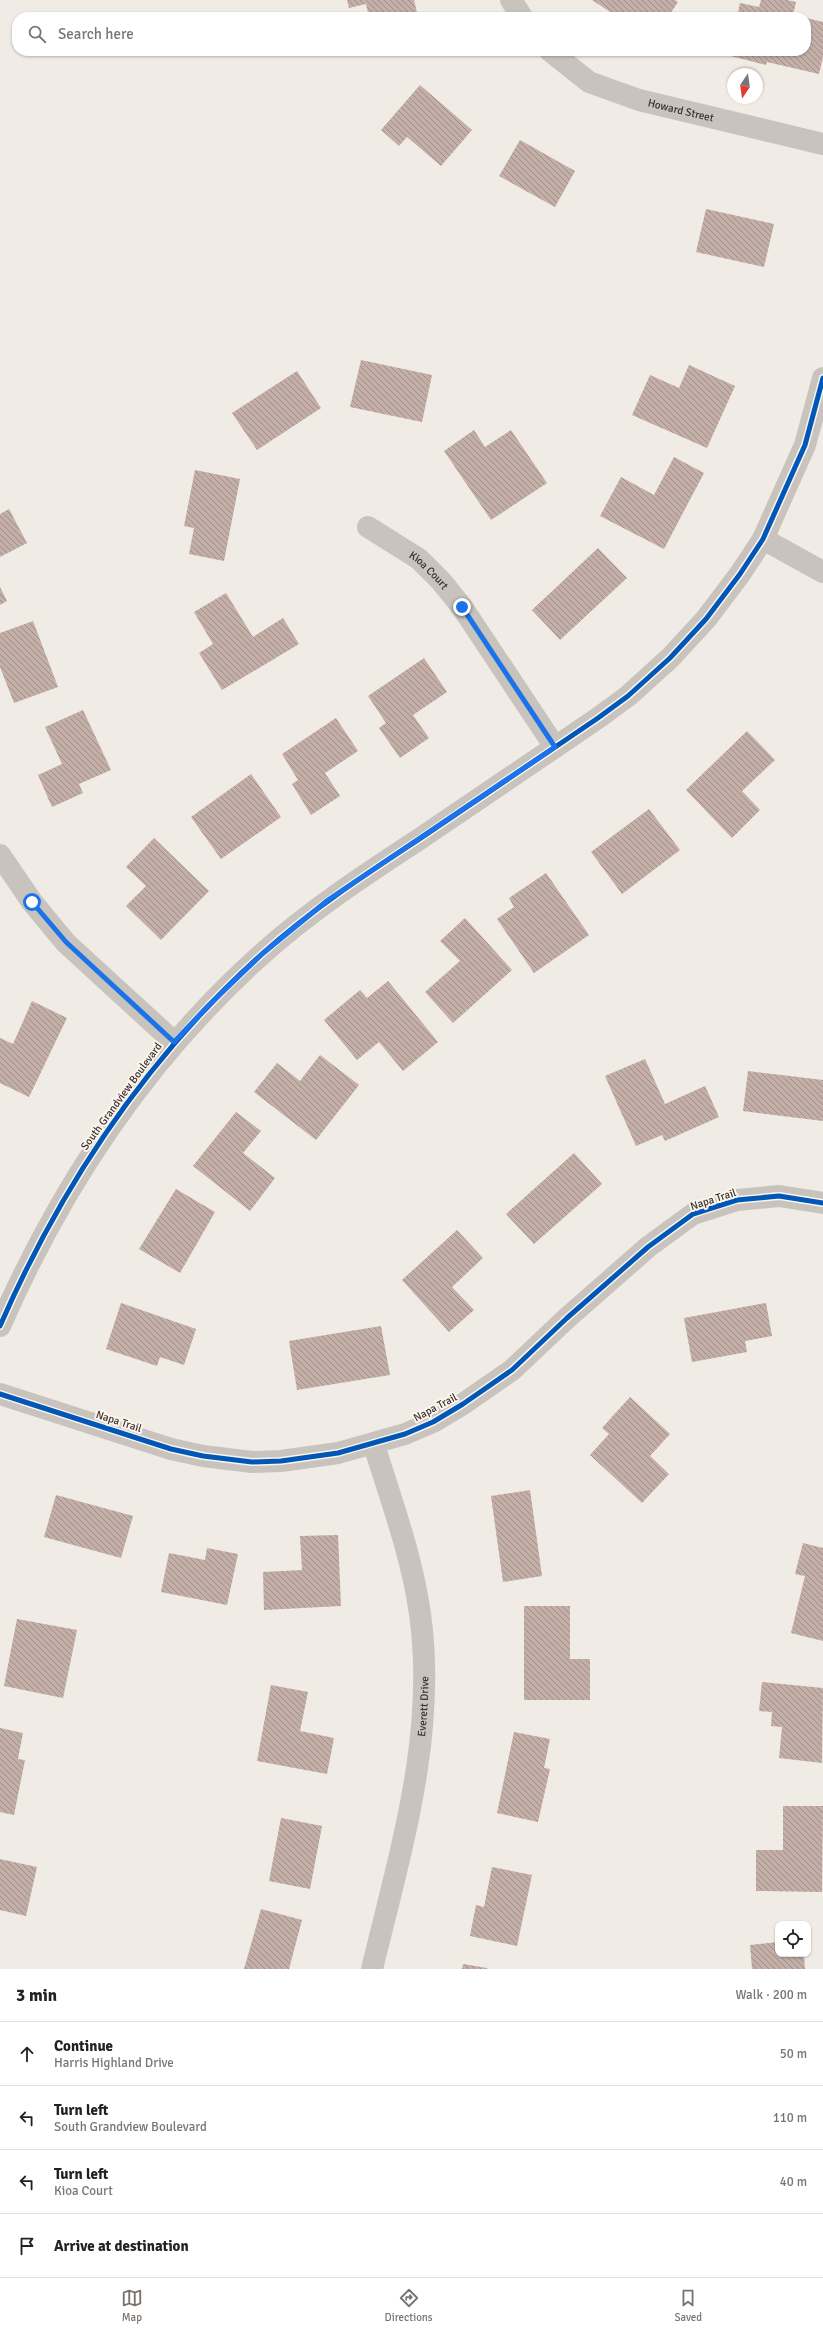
<!DOCTYPE html>
<meta charset="utf-8">
<style>
:root{--surface:#fff;--page:#f6f6f6;--text:#222;--muted:#767676;--line:#e0e0e0;--accent:#7a716c}
body{margin:0;font-family:Signika,sans-serif;background:var(--page);color:var(--text)}
.controls{position:absolute;right:12px;bottom:12px;display:grid;overflow:hidden;border-radius:8px;box-shadow:0 1px 3px #0004}
.controls button{width:36px;height:36px;display:grid;place-items:center;padding:0;border:0;border-bottom:1px solid var(--line);background:var(--surface);color:var(--text);font:20px sans-serif}
.compass{position:absolute;left:727px;top:68px;width:36px;height:36px;border-radius:50%;background:var(--surface);box-shadow:0 1px 3px #0004;rotate:193deg}
.stop{position:absolute;width:12px;height:12px;margin:-9px;border:3px solid #1a73e8;border-radius:50%;background:#fff}
.stop.end{background:#1a73e8;border-color:#fff;box-shadow:0 1px 4px #0008}
.list{margin:0;padding:0;list-style:none}
h2{display:flex;justify-content:space-between;align-items:center;height:52px;margin:0;padding:0 16px;font-size:17px}
h2 small{font-size:13px;font-weight:400;color:var(--muted)}
.list li{display:grid;grid-template-columns:26px 1fr auto;gap:12px;align-items:center;box-sizing:border-box;height:64px;padding:0 16px;border-top:1px solid var(--line)}
.list b{display:block;font-size:15px;white-space:nowrap}
.list p{margin:0;font-size:13px;white-space:nowrap;color:var(--muted)}
.list em{font-size:13px;font-style:normal;color:var(--muted)}
.icon{flex:none;width:22px;height:22px;fill:none;stroke:currentColor;stroke-width:2;stroke-linecap:round;stroke-linejoin:round}
.map{position:relative;flex:none;width:823px;height:1969px;overflow:hidden}
.search{position:absolute;background:var(--surface);box-shadow:0 1px 3px #0004;left:12px;right:12px;top:12px;height:44px;display:flex;align-items:center;gap:10px;box-sizing:border-box;padding:0 14px;border-radius:16px;color:var(--muted);font-size:15px}
.sheet{height:308px;background:var(--surface)}
nav{display:flex;justify-content:space-around;align-items:center;box-sizing:border-box;height:56px;border-top:1px solid var(--line);background:var(--surface);font-size:11px;color:var(--muted)}
nav a{display:grid;justify-items:center;gap:2px}
nav .on{color:var(--accent)}
.map>svg:first-child{display:block}
.building{fill:url(#building-back-hatch)}
.lines{fill:none;stroke-linecap:round;stroke-linejoin:round}
.minor{stroke:#c9c3be;stroke-width:22}
.cycleway-casing{stroke:#fbf5ee;stroke-width:8}
.cycleway{stroke:#0057b8;stroke-width:5}
.route{stroke:#1a73e8;stroke-width:5}
.labels{text-anchor:middle;stroke-width:4;stroke-linejoin:round;paint-order:stroke}
.street-label{font-size:11px;fill:#3b302b;stroke:#fbf5ee}
</style>
<div class="map">
<svg width="823" height="1969" viewBox="0 0 823 1969">
<defs>
<pattern id="building-back-hatch" width="6" height="6" patternUnits="userSpaceOnUse"><rect width="6" height="6" fill="#c3afa7"/><path d="M-1 5l2 2M0 0l6 6M5-1l2 2" fill="none" stroke="#a08f88"/></pattern>
</defs>
<rect width="100%" height="100%" fill="#f0ebe5"/>
<path class="building" d="M347,0H414L418,17H369L366,4L349,8Z
M592,0H675L678,2L668,17H618Z
M761,0H787L796,2L793,15L799,17H737L740,3L759,7Z
M806,18L823,22V57L819,74L767,62L766,65L727,55L728,51H806Z
M420,85L472,130L441,166L407,137L399,146L381,130Z
M520,140L575,171L555,207L499,176Z
M706,209L774,224L764,267L696,252Z
M361,360L432,375L422,422L350,407Z
M689,365L735,386L707,448L632,415L650,375L679,388Z
M297,371L321,408L257,450L232,413Z
M474,430L485,447L511,430L547,483L491,520L444,451Z
M674,457L704,473L664,549L600,516L621,477L654,495Z
M195,470L240,479L224,561L189,554L194,528L184,526Z
M9,509L27,543L0,557V514Z
M598,548L627,578L560,640L532,610Z
M0,587L7,601L0,605Z
M226,593L253,637L283,618L299,644L222,690L199,653L213,644L194,612Z
M33,621L58,687L14,703L0,667V633Z
M424,658L447,692L413,715L429,738L400,758L379,728L386,723L368,696Z
M83,710L111,770L79,784L83,793L52,807L38,775L62,764L45,727Z
M336,718L358,751L325,773L340,796L311,815L292,784L298,780L282,754Z
M747,731L775,760L742,791L760,810L732,838L686,790Z
M251,774L281,817L221,859L191,817Z
M649,809L680,850L622,894L591,852Z
M154,838L209,891L161,940L126,906L146,886L126,867Z
M546,873L589,935L534,973L497,919L514,907L509,898Z
M465,918L512,970L453,1023L425,992L460,961L440,941Z
M388,981L438,1042L403,1071L379,1042L357,1060L324,1020L360,990L367,998Z
M32,1001L67,1018L29,1097L0,1083V1038L13,1044Z
M320,1055L359,1085L316,1140L254,1092L277,1063L300,1081Z
M645,1059L665,1104L705,1086L719,1117L665,1141L662,1135L636,1146L605,1076Z
M748,1071L823,1080V1121L743,1111Z
M236,1112L261,1131L243,1153L275,1178L250,1211L193,1166Z
M574,1153L602,1184L534,1244L506,1214Z
M176,1189L215,1212L180,1273L139,1249Z
M457,1230L483,1258L452,1287L474,1310L449,1332L402,1280Z
M121,1303L196,1329L184,1365L160,1357L157,1366L106,1349Z
M766,1303L772,1336L745,1341L747,1352L692,1362L684,1318Z
M381,1326L390,1375L297,1390L289,1341Z
M630,1397L670,1434L650,1456L669,1474L642,1503L590,1455L609,1434L602,1428Z
M530,1490L542,1576L503,1582L491,1496Z
M56,1495L133,1516L121,1558L44,1537Z
M338,1535L341,1606L264,1610L263,1572L302,1570L300,1536Z
M803,1543L823,1548V1641L791,1633L805,1576L795,1574Z
M207,1548L238,1554L227,1605L161,1592L169,1553L205,1560Z
M524,1606H570V1659H590V1700H524Z
M17,1619L77,1630L63,1698L4,1686Z
M762,1682L823,1688L822,1763L779,1758L782,1727L771,1726L772,1712L759,1711Z
M271,1685L308,1692L300,1731L334,1738L327,1774L257,1761Z
M0,1728L23,1733L18,1759L25,1760L14,1815L0,1812Z
M514,1732L550,1739L544,1768L550,1769L538,1822L497,1813Z
M783,1806H823L822,1892L756,1891V1850H783Z
M281,1818L322,1826L310,1889L269,1881Z
M0,1859L37,1867L26,1916L0,1910Z
M492,1867L532,1875L517,1946L470,1936L476,1905L484,1907Z
M261,1909L302,1920L289,1969H244Z
M778,1942V1954H804L805,1969H752L750,1945Z
M463,1964L487,1968V1969H462Z"/>
<g class="lines">
<g class="minor">
<path d="M511,0L522,17"/>
<path id="s1" d="M550,51L589,82L639,100L823,144"/>
<path id="s2" d="M368,527L419,559L441,581L462,607L555,747"/>
<path d="M763,539L823,572"/>
<path d="M0,855L32,902L66,943L174,1042"/>
<path d="M0,1326C62,1184 146,1058 262,954C311,910 366,874 421,838C480,798 539,758 598,718L628,696L670,658L706,619L740,574L763,539L805,445L823,378"/>
<path d="M0,1394L171,1449L203,1456L252,1462L281,1461L338,1453L405,1434L433,1422L463,1404L512,1370L567,1318L648,1247L693,1214L737,1200L779,1196L823,1203"/>
<path id="s3" d="M372,1969C400,1853 437,1734 420,1614C412,1556 391,1500 374,1445"/>
</g>
<g class="cycleway-casing">
<path id="cycleway" d="M0,1326C62,1184 146,1058 262,954C311,910 366,874 421,838C480,798 539,758 598,718L628,696L670,658L706,619L740,574L763,539L805,445L823,378
M0,1394L171,1449L203,1456L252,1462L281,1461L338,1453L405,1434L433,1422L463,1404L512,1370L567,1318L648,1247L693,1214L737,1200L779,1196L823,1203"/>
</g>
<use href="#cycleway" class="cycleway"/>
</g>
<g class="lines">
<path class="route" d="M32,902L66,942L174,1042L208,1006L262,954L328,900L555,747L462,607"/>
</g>
<g class="labels">
<g class="street-label">
<text dy="4" stroke="none"><textPath href="#s1" startOffset="146">Howard Street</textPath></text>
<text dy="4" stroke="none"><textPath href="#s2" startOffset="75">Kioa Court</textPath></text>
<text transform="translate(121 1096) rotate(-54)" y="4">South Grandview Boulevard</text>
<text transform="translate(713 1199) rotate(-18)" y="4">Napa Trail</text>
<text transform="translate(435 1407) rotate(-28)" y="4">Napa Trail</text>
<text transform="translate(119 1421) rotate(18)" y="4">Napa Trail</text>
<text dy="4" stroke="none"><textPath href="#s3" startOffset="268">Everett Drive</textPath></text>
</g>
</g>
</svg>
<div class="controls">
<button><svg class="icon" aria-label="locate" viewBox="0 0 24 24"><circle cx="12" cy="12" r="6"/><path d="M12 2v4M12 18v4M2 12h4M18 12h4"/></svg></button>
</div>
<svg class="compass" viewBox="-18 -18 36 36"><path d="M0-13l5 13h-10z" fill="#e53935"/><path d="M0 13l5-13h-10z" fill="#767676"/></svg>
<div class="stop" style="left:32px;top:902px"></div>
<div class="stop end" style="left:462px;top:607px"></div>
<div class="search"><svg class="icon" aria-label="search" viewBox="0 0 24 24"><circle cx="10" cy="10" r="6"/><path d="M15 15l6 6"/></svg>Search here</div>
</div>
<section class="sheet">
<h2>3 min<small>Walk · 200 m</small></h2>
<ul class="list">
<li><svg class="icon" aria-label="ahead" viewBox="0 0 24 24"><path d="M12 20V5M6 11l6-6 6 6"/></svg><div><b>Continue</b><p>Harris Highland Drive</p></div><em>50 m</em></li>
<li><svg class="icon" aria-label="left" viewBox="0 0 24 24"><path d="M17 20v-9H6M10 6l-5 5 5 5"/></svg><div><b>Turn left</b><p>South Grandview Boulevard</p></div><em>110 m</em></li>
<li><svg class="icon" aria-label="left" viewBox="0 0 24 24"><path d="M17 20v-9H6M10 6l-5 5 5 5"/></svg><div><b>Turn left</b><p>Kioa Court</p></div><em>40 m</em></li>
<li><svg class="icon" aria-label="arrive" viewBox="0 0 24 24"><path d="M6 21V4h12l-3 4 3 4H6"/></svg><div><b>Arrive at destination</b></div></li>
</ul>
</section>
<nav>
<a class="on"><svg class="icon" aria-label="map" viewBox="0 0 24 24"><path d="M3 6l6-2 6 2 6-2v14l-6 2-6-2-6 2zM9 4v14M15 6v14"/></svg>Map</a>
<a><svg class="icon" aria-label="directions" viewBox="0 0 24 24"><path d="M12 3l9 9-9 9-9-9zM9 14v-3h6M13 9l2 2-2 2"/></svg>Directions</a>
<a><svg class="icon" aria-label="saved" viewBox="0 0 24 24"><path d="M7 4h10v16l-5-4-5 4z"/></svg>Saved</a>
</nav>
